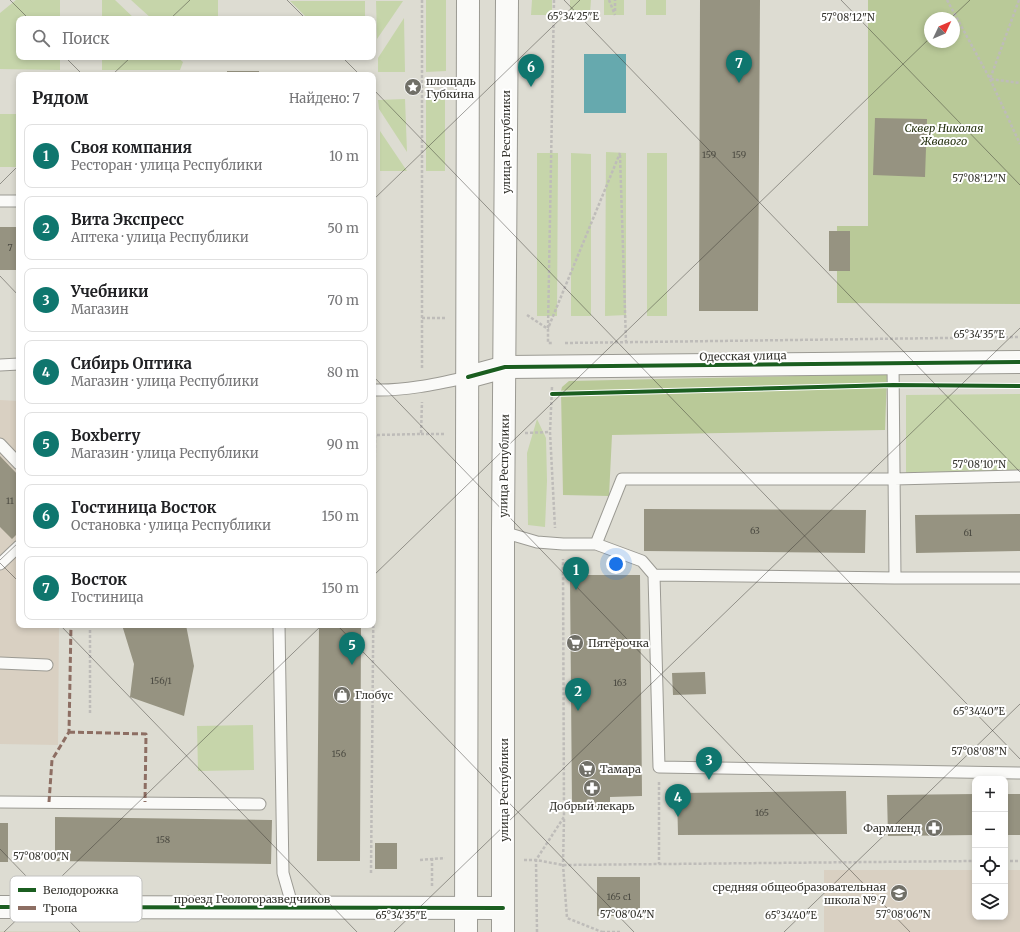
<!DOCTYPE html>
<html lang="ru">
<meta charset="utf-8">
<style>
:root{--surface:#fff;--page:#f2f2f2;--text:#202124;--muted:#757577;--line:#e0e0e0;--accent:#0f766e}
body{margin:0;font-family:Merriweather,serif;background:var(--page);color:var(--text)}
.controls{position:absolute;right:12px;bottom:12px;display:grid;overflow:hidden;border-radius:8px;box-shadow:0 2px 6px #0003}
.controls button{width:36px;height:36px;display:grid;place-items:center;padding:0;border:0;border-bottom:1px solid var(--line);background:var(--surface);color:var(--text);font:20px sans-serif}
.compass{position:absolute;left:924px;top:12px;width:36px;height:36px;border-radius:50%;background:var(--surface);box-shadow:0 2px 6px #0003;rotate:46deg}
.you{position:absolute;left:616px;top:564px;width:14px;height:14px;margin:-10px;border:3px solid #fff;border-radius:50%;background:#1a73e8;box-shadow:0 0 0 6px #1a73e833}
.badge{display:grid;place-items:center;width:26px;height:26px;border-radius:50%;background:var(--accent);color:#fff;font-size:13px;font-weight:700}
.pin{position:absolute;translate:-50% -33px;filter:drop-shadow(0 1px 2px #0008)}
.pin::after{content:'';position:absolute;top:21px;width:14px;height:12px;background:inherit;clip-path:polygon(0 0,100% 0,50% 100%)}
.list{margin:0;padding:0;list-style:none}
h2{display:flex;justify-content:space-between;align-items:center;height:52px;margin:0;padding:0 16px;font-size:17px}
h2 small{font-size:13px;font-weight:400;color:var(--muted)}
.list li{display:grid;grid-template-columns:26px 1fr auto;gap:12px;align-items:center;box-sizing:border-box;height:64px;margin:0 8px 8px;padding:0 8px;border:1px solid var(--line);border-radius:8px}
.list b{display:block;font-size:15px;white-space:nowrap}
.list p{margin:0;font-size:13px;white-space:nowrap;color:var(--muted)}
.list em{font-size:13px;font-style:normal;color:var(--muted)}
.icon{flex:none;width:22px;height:22px;fill:none;stroke:currentColor;stroke-width:2;stroke-linecap:round;stroke-linejoin:round}
.map{position:relative;flex:none;width:1020px;height:932px;overflow:hidden}
.search{position:absolute;background:var(--surface);box-shadow:0 2px 6px #0003;left:16px;top:16px;width:360px;height:44px;display:flex;align-items:center;gap:10px;box-sizing:border-box;padding:0 14px;border-radius:8px;color:var(--muted);font-size:15px}
.panel{position:absolute;background:var(--surface);box-shadow:0 2px 6px #0003;left:16px;top:72px;width:360px;height:556px;border-radius:8px}
.map>svg:first-child{display:block}
.built{fill:#d6d4c2}
.education{fill:#d9d0c2}
.green{fill:#c6d5aa}
.forest{fill:#b9c998;fill-rule:evenodd}
.water{fill:#66a9ae}
.building{fill:#969381}
.lines{fill:none;stroke-linecap:round;stroke-linejoin:round}
.lane-casing{stroke:#9b9a93;stroke-width:13}
.street-casing{stroke:#9b9a93;stroke-width:24}
.secondary-casing{stroke:#9b9a93;stroke-width:24}
.primary-casing{stroke:#9b9a93;stroke-width:24}
.path{stroke:#bebcb9;stroke-width:2.5;stroke-dasharray:3 2;stroke-linecap:butt}
.lane{stroke:#fafaf8;stroke-width:11}
.street{stroke:#fafaf8;stroke-width:22}
.secondary{stroke:#fafaf8;stroke-width:22}
.primary{stroke:#fafaf8;stroke-width:22}
.quiet{stroke:#8d6e63;stroke-width:3;stroke-dasharray:6 3;stroke-linecap:butt}
.cycleway-casing{stroke:#fff;stroke-width:6}
.cycleway{stroke:#1b5e20;stroke-width:4}
.ticks{fill:none;stroke:#35342e;stroke-width:1;stroke-opacity:0.45}
.labels{text-anchor:middle;stroke-width:4;stroke-linejoin:round;paint-order:stroke}
.number-label{font-size:9px;fill:#4d4c43}
.poi-label{font-size:11px;fill:#35342e;stroke:#fff;text-anchor:start}
.park-label{font-size:11px;font-style:italic;fill:#263210;stroke:#fff}
.street-label{font-size:11px;fill:#35342e;stroke:#fff}
.key{fill:#fff;stroke:#c2c2c0;stroke-width:1}
.key-label{font-size:11px;fill:#35342e}
.ticks-label{font-size:10px;text-anchor:middle;fill:#35342e;stroke:#fff;stroke-width:4;stroke-linejoin:round;paint-order:stroke}
</style>
<div class="map">
<svg width="1020" height="932" viewBox="0 0 1020 932">
<rect width="100%" height="100%" fill="#dddcd2"/>
<path class="built" d="M0,931L237,932H0Z"/>
<path class="education" d="M0,400L19,401V625H59L58,745L0,744Z
M824,870H975V917H1005V870H1020V932H824Z"/>
<path class="green" d="M16,0H60V19H19V57H60V70L0,69V13Z
M102,0H115L135,19H102Z
M131,0H218V19H152Z
M426,0H446V71L426,72Z
M532,0H552V15H531Z
M570,0H591L590,14H570Z
M604,0H624V15H604Z
M646,0H666V15H646Z
M290,1H365V19H308Z
M376,1H403L377,39Z
M404,18L405,72H378V58Z
M102,57H177L183,62L180,70H102Z
M344,57H365V60H346Z
M405,99L407,152L379,109L378,100Z
M426,99H445V171H426Z
M0,114H19V167H0Z
M380,131L407,171H380Z
M606,152L626,153V315L605,316Z
M537,153H558L557,316H537Z
M571,153L591,154V316H571Z
M647,153H667V316H647Z
M1020,394V475H906V395Z
M537,419L546,438L547,481L545,527L528,525L527,453Z
M253,725L254,770L198,771L197,726Z"/>
<path class="forest" d="M868,0H1020V304L837,303V226H868ZM930,18H954V42H930Z
M887,374L885,430L612,435L609,496L563,495L561,391L562,387L569,381Z"/>
<path class="water" d="M584,54H626V113H584Z"/>
<path class="building" d="M700,0H760L758,311H699Z
M227,71H259V75H227Z
M875,118L927,119L925,177L873,175Z
M0,227H19V270H0Z
M829,231H850V271H829Z
M0,456L19,476V532L12,539L0,527Z
M644,509L866,510L865,553L644,551Z
M1020,514V551L916,553L915,515Z
M570,575H640L642,796L610,797V807H572Z
M122,625H186L194,666L184,716L130,697L134,664Z
M319,625H361L360,861H317Z
M705,672L706,694L673,695L672,673Z
M846,791L847,834L678,835L677,793Z
M975,794V835L888,836L887,795Z
M1005,794H1020V835H1005Z
M55,817L272,820L271,864L55,861Z
M0,823H8V862H0Z
M375,843H397V869H375Z
M597,877H640V916H597Z"/>
<g class="lines">
<g class="lane-casing">
<path id="lane" d="M0,201H19
M893,364L895,578
M0,365L19,364
M373,390C405,391 436,384 468,377
M0,444L19,464
M503,532L537,542L563,544H596L642,561L654,575L895,578H1020
M596,544L622,479H894L1020,476
M0,564L19,546
M654,575L659,767L1020,773
M279,625L283,873L293,908
M0,663L47,665
M0,802L260,804"/>
</g>
<g class="street-casing">
<path id="street" d="M0,907L503,908"/>
</g>
<g class="secondary-casing">
<path id="secondary" d="M468,377L505,367L1020,362"/>
</g>
<g class="primary-casing">
<path id="primary" d="M466,932L468,0
M503,932V532L507,0"/>
</g>
<path class="path" d="M422,0V369
M609,0L615,15
M947,0L990,79L1020,144
M1019,0L990,79L1020,83
M615,11V0
M620,155L626,342
M527,315L548,329V343H552
M422,318H446
M549,326L620,153
M548,328L554,0
M565,343L1020,337
M1003,386H1020
M552,387L550,432L555,528
M552,394L778,388
M525,433L550,432
M421,434H446
M90,625V714
M659,782V864
M564,819L563,865L567,918L602,932
M420,860L445,858
M524,860H536L563,865L975,861
M1005,861H1020
M371,873L375,435L421,434L422,402
M432,886V858
M537,932L536,860L564,817L563,559
M602,932H620"/>
<use href="#lane" class="lane"/>
<use href="#street" class="street"/>
<use href="#secondary" class="secondary"/>
<use href="#primary" class="primary"/>
<path class="quiet" d="M69,732L146,734L145,802
M49,802L52,760L69,732L71,625"/>
<g class="cycleway-casing">
<path id="cycleway" d="M468,377L505,367L1020,362
M552,394L893,385L1020,386
M0,907L503,908"/>
</g>
<use href="#cycleway" class="cycleway"/>
</g>
<path class="ticks" d="M10,0L29,19M287,0L306,19M564,0L1020,472M841,0L1020,185M951,18L970,0M170,19L190,0M65,57L83,75M342,57L360,75M112,75L131,57M373,89L1020,759M0,184L19,165M373,200L580,0M0,276L19,296M373,376L910,932M0,560L19,542M0,563L19,582M373,576L930,38M60,625L357,932M337,625L634,932M0,849L80,932M4,932L322,625M394,932L1020,328M784,932L1020,704"/>
<defs>
<g id="sight-disc" transform="scale(0.9)"><circle r="9.5" fill="#706f67" stroke="#fff"/><path d="M0-6L1.8-2.2L6-1.7L2.9 1.2L3.7 5.4L0 3.3L-3.7 5.4L-2.9 1.2L-6-1.7L-1.8-2.2Z" fill="#fff"/></g>
<g id="supermarket-disc" transform="scale(0.9)"><circle r="9.5" fill="#706f67" stroke="#fff"/><path d="M-6-5.5h2.5l.6 2H6L4.5 2H-2.5L-4.4-4H-6ZM-1.5 3.2a1.3 1.3 0 1 0 .1 0ZM3 3.2a1.3 1.3 0 1 0 .1 0Z" fill="#fff"/></g>
<g id="shop-disc" transform="scale(0.9)"><circle r="9.5" fill="#706f67" stroke="#fff"/><path d="M-5-2.5h2.3a2.7 3.5 0 0 1 5.4 0H5L5.5 6h-11ZM-1.5-2.5h3a1.5 2.3 0 0 0-3 0Z" fill="#fff"/></g>
<g id="pharmacy-disc" transform="scale(0.9)"><circle r="9.5" fill="#706f67" stroke="#fff"/><path d="M-2-6h4v4h4v4h-4v4h-4v-4h-4v-4h4Z" fill="#fff"/></g>
<g id="school-disc" transform="scale(0.9)"><circle r="9.5" fill="#706f67" stroke="#fff"/><path d="M0-5L7-2L0 1L-7-2ZM-4 1L0 2.5L4 1V4Q0 6-4 4Z" fill="#fff"/></g>
</defs>
<g fill-rule="evenodd">
<use href="#sight-disc" x="413" y="87"/>
<use href="#supermarket-disc" x="575" y="643"/>
<use href="#shop-disc" x="342" y="695"/>
<use href="#supermarket-disc" x="587" y="769"/>
<use href="#pharmacy-disc" x="592" y="788"/>
<use href="#pharmacy-disc" x="934" y="828"/>
<use href="#school-disc" x="899" y="893"/>
</g>
<g class="labels">
<g class="number-label">
<text x="709" y="158">159</text>
<text x="739" y="158">159</text>
<text x="10" y="251">7</text>
<text x="10" y="504">11</text>
<text x="755" y="534">63</text>
<text x="968" y="536">61</text>
<text x="161" y="684">156/1</text>
<text x="620" y="686">163</text>
<text x="339" y="757">156</text>
<text x="762" y="816">165</text>
<text x="163" y="843">158</text>
<text x="619" y="900">165 с1</text>
</g>
<g class="poi-label">
<text x="426" y="85">площадь<tspan x="426" dy="13">Губкина</tspan></text>
<text x="588" y="647">Пятёрочка</text>
<text x="355" y="699">Глобус</text>
<text x="600" y="773">Тамара</text>
<text x="592" y="810" text-anchor="middle">Добрый лекарь</text>
<text x="921" y="832" text-anchor="end">Фармленд</text>
<text x="886" y="891" text-anchor="end">средняя общеобразовательная<tspan x="886" dy="13">школа № 7</tspan></text>
</g>
<g class="park-label">
<text x="944" y="132">Сквер Николая<tspan x="944" dy="13">Жвавого</tspan></text>
</g>
<g class="street-label">
<text transform="translate(506 142) rotate(-90)" y="4">улица Республики</text>
<text transform="translate(743 356) rotate(-1)" y="4">Одесская улица</text>
<text transform="translate(504 466) rotate(-89)" y="4">улица Республики</text>
<text transform="translate(504 790) rotate(-90)" y="4">улица Республики</text>
<text x="252" y="903">проезд Геологоразведчиков</text>
</g>
</g>
<rect x="10" y="876" width="132" height="46" rx="6" class="key"/>
<rect x="18" y="888" width="18" height="4" fill="#1b5e20"/>
<rect x="18" y="906" width="18" height="4" fill="#8d6e63"/>
<g class="key-label">
<text x="43" y="894">Велодорожка</text>
<text x="43" y="912">Тропа</text>
</g>
<g class="ticks-label">
<text x="573" y="20">65°34'25"E</text>
<text x="848" y="21">57°08'12"N</text>
<text x="979" y="182">57°08'12"N</text>
<text x="979" y="338">65°34'35"E</text>
<text x="979" y="468">57°08'10"N</text>
<text x="979" y="715">65°34'40"E</text>
<text x="979" y="755">57°08'08"N</text>
<text x="41" y="860">57°08'00"N</text>
<text x="627" y="918">57°08'04"N</text>
<text x="903" y="918">57°08'06"N</text>
<text x="401" y="919">65°34'35"E</text>
<text x="791" y="919">65°34'40"E</text>
</g>
</svg>
<div class="controls">
<button>+</button>
<button>−</button>
<button><svg class="icon" aria-label="locate" viewBox="0 0 24 24"><circle cx="12" cy="12" r="6"/><path d="M12 2v4M12 18v4M2 12h4M18 12h4"/></svg></button>
<button><svg class="icon" aria-label="layers" viewBox="0 0 24 24"><path d="M12 4l9 5-9 5-9-5zM3 14l9 5 9-5"/></svg></button>
</div>
<svg class="compass" viewBox="-18 -18 36 36"><path d="M0-13l5 13h-10z" fill="#e53935"/><path d="M0 13l5-13h-10z" fill="#757577"/></svg>
<div class="you"></div>
<div class="pin badge" style="left:576px;top:590px">1</div>
<div class="pin badge" style="left:578px;top:711px">2</div>
<div class="pin badge" style="left:709px;top:780px">3</div>
<div class="pin badge" style="left:678px;top:817px">4</div>
<div class="pin badge" style="left:352px;top:665px">5</div>
<div class="pin badge" style="left:531px;top:87px">6</div>
<div class="pin badge" style="left:739px;top:83px">7</div>
<div class="search"><svg class="icon" aria-label="search" viewBox="0 0 24 24"><circle cx="10" cy="10" r="6"/><path d="M15 15l6 6"/></svg>Поиск</div>
<section class="panel">
<h2>Рядом<small>Найдено: 7</small></h2>
<ul class="list">
<li><span class="badge">1</span><div><b>Своя компания</b><p>Ресторан · улица Республики</p></div><em>10 m</em></li>
<li><span class="badge">2</span><div><b>Вита Экспресс</b><p>Аптека · улица Республики</p></div><em>50 m</em></li>
<li><span class="badge">3</span><div><b>Учебники</b><p>Магазин</p></div><em>70 m</em></li>
<li><span class="badge">4</span><div><b>Сибирь Оптика</b><p>Магазин · улица Республики</p></div><em>80 m</em></li>
<li><span class="badge">5</span><div><b>Boxberry</b><p>Магазин · улица Республики</p></div><em>90 m</em></li>
<li><span class="badge">6</span><div><b>Гостиница Восток</b><p>Остановка · улица Республики</p></div><em>150 m</em></li>
<li><span class="badge">7</span><div><b>Восток</b><p>Гостиница</p></div><em>150 m</em></li>
</ul>
</section>
</div>
